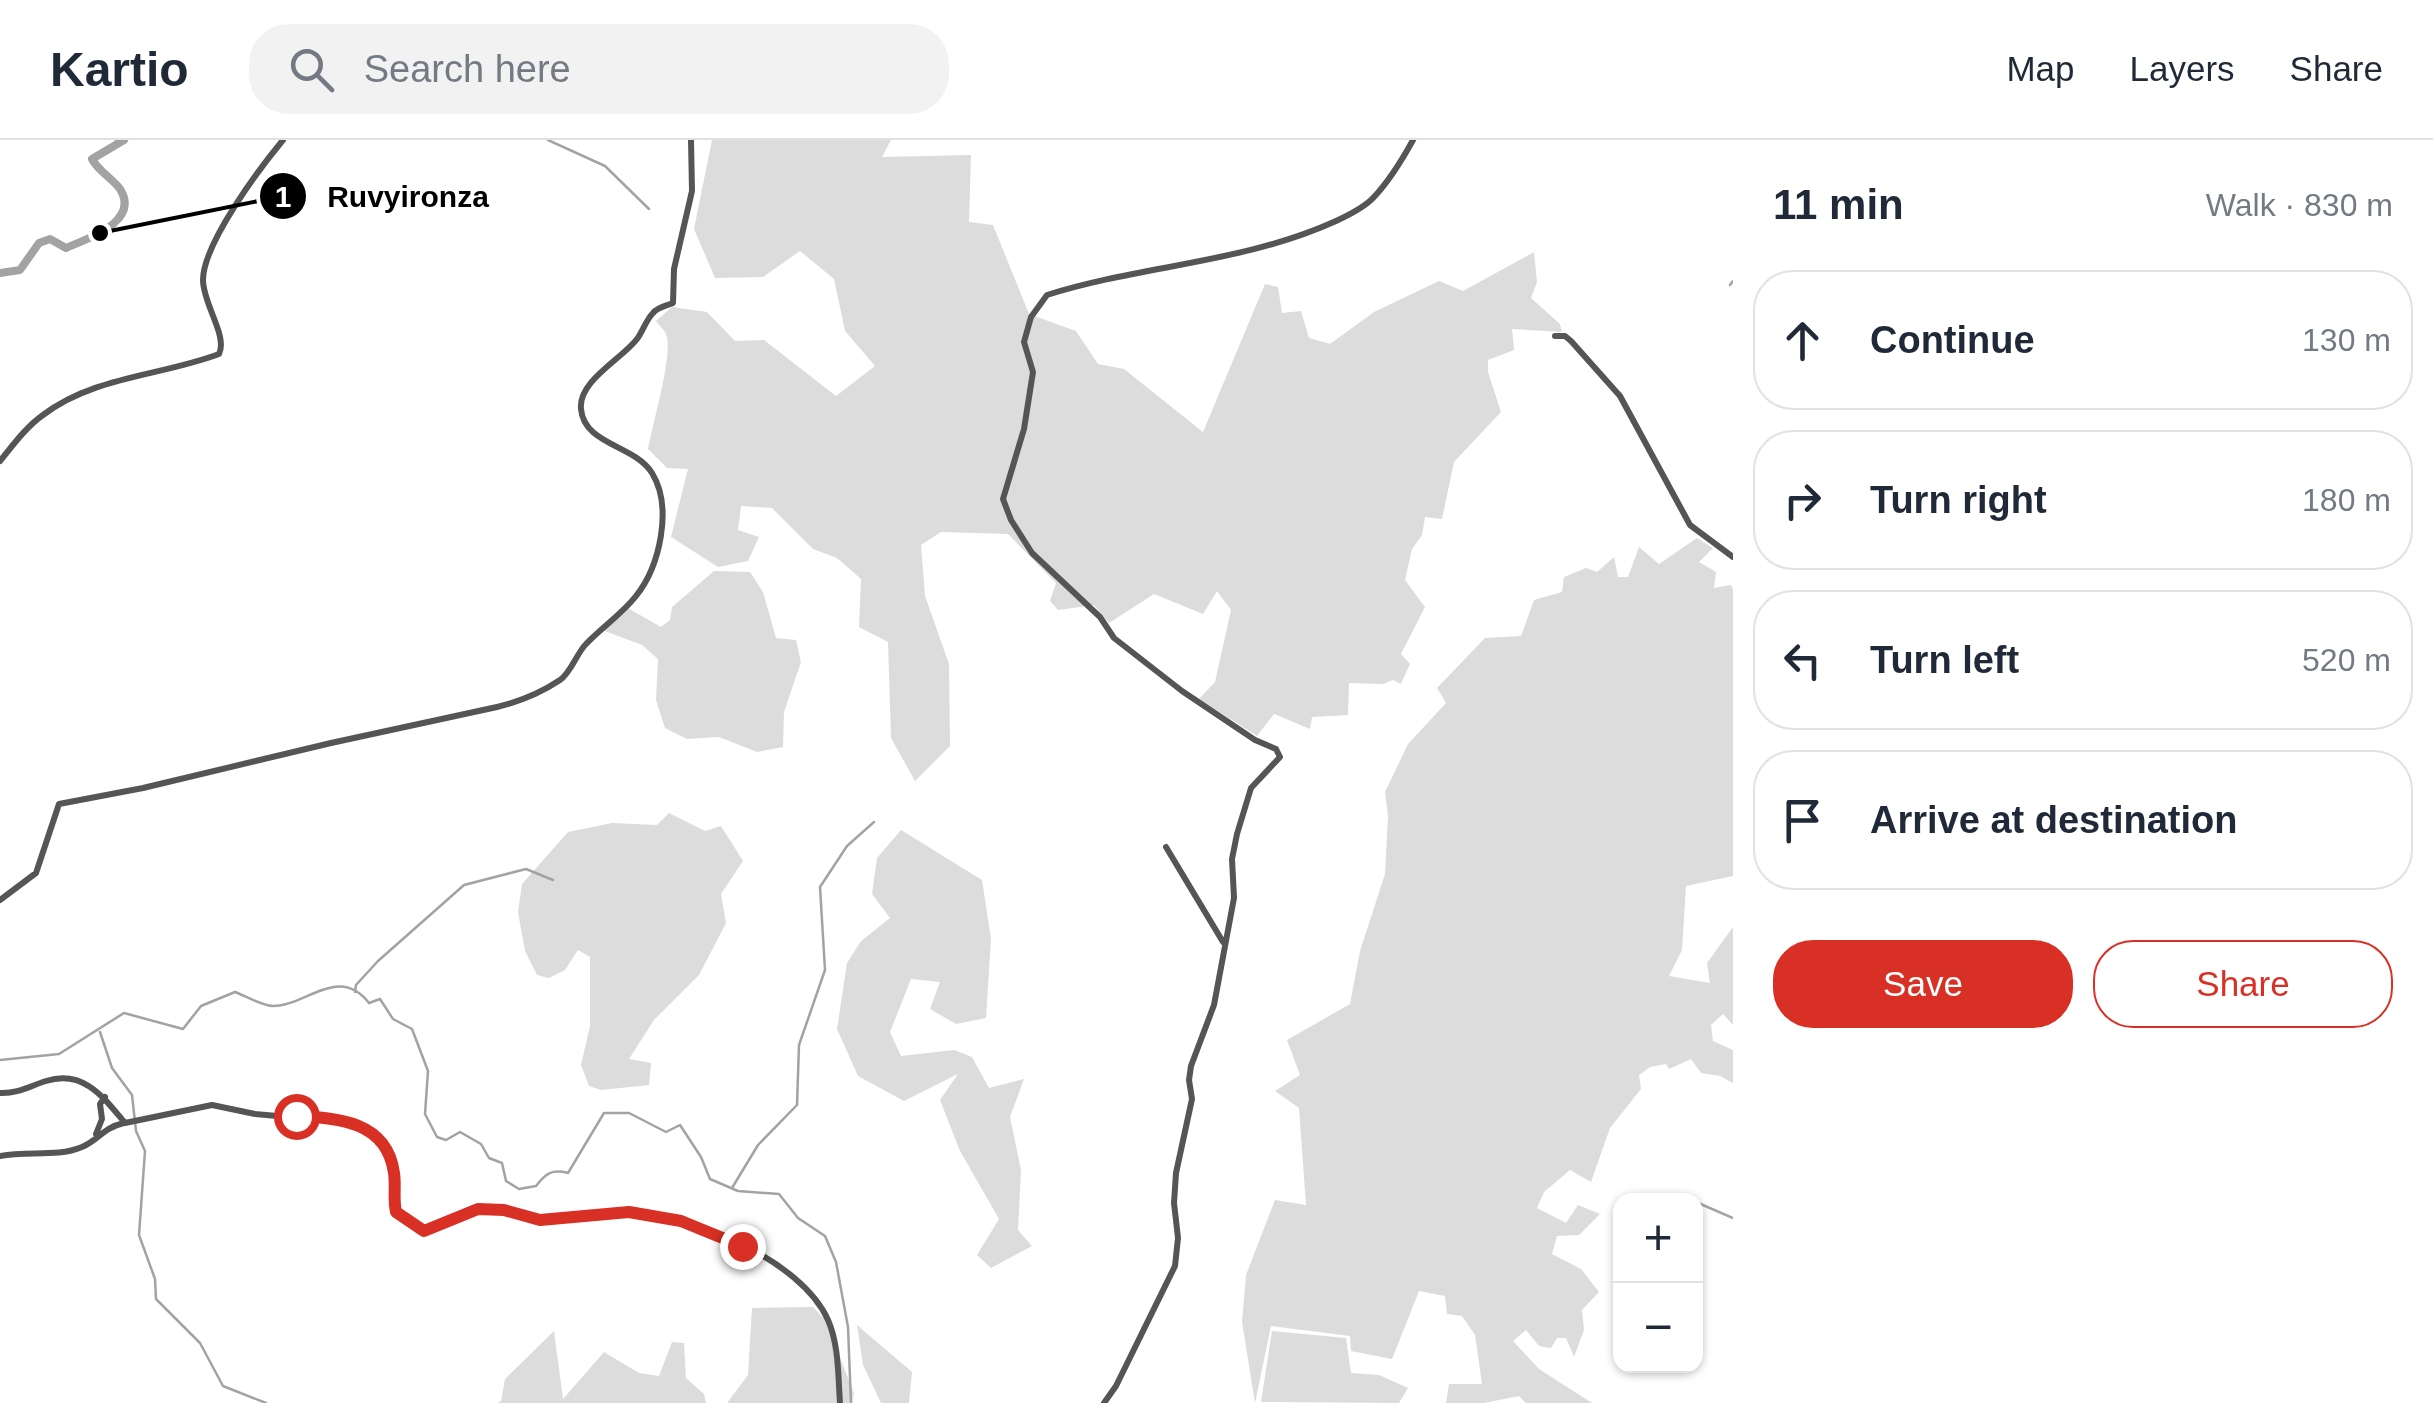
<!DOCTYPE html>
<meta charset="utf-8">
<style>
:root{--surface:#fff;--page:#f2f2f3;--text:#1f2937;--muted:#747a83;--line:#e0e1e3;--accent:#d93025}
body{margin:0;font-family:Helvetica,sans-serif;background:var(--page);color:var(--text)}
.controls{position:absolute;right:30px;bottom:30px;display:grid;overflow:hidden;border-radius:20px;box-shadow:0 2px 8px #0004}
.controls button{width:90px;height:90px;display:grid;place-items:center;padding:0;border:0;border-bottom:2px solid var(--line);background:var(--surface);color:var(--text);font:50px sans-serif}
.stop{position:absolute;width:30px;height:30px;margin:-22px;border:8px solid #d93025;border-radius:50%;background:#fff}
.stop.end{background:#d93025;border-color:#fff;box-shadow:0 2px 10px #0008}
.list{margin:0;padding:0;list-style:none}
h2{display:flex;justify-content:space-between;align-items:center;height:130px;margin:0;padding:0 40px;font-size:42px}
h2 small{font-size:32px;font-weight:400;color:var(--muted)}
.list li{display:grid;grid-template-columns:65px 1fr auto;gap:30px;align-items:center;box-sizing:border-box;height:140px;margin:0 20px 20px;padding:0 20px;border:2px solid var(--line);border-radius:40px}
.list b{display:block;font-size:38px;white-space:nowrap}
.list em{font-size:32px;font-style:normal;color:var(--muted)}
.actions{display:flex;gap:20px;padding:30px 40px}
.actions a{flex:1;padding:22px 0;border:2px solid var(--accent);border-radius:40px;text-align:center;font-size:35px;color:var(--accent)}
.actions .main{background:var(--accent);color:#fff}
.icon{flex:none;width:55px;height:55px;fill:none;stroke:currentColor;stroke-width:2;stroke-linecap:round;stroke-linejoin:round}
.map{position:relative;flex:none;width:1733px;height:1263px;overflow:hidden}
header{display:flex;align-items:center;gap:60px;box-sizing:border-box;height:140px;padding:0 50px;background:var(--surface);border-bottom:2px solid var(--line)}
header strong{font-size:48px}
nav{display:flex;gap:55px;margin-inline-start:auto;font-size:35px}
.search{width:700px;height:90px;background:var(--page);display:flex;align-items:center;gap:25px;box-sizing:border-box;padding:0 35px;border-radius:40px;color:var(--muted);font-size:38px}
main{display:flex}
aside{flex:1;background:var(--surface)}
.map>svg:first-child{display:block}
.green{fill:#dcdcdc}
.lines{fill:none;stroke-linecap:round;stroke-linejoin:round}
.stream{stroke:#a3a3a3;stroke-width:2.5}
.river{stroke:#a3a3a3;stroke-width:8}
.minor{stroke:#555;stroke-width:6}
.route{stroke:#d93025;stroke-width:12}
.leader{fill:none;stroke:#000;stroke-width:4}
.callout-dot{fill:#000;stroke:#fff;stroke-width:4}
.mark-label{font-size:30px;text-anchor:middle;font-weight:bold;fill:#fff}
.callout-label{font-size:30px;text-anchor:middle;font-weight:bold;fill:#000;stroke:#fff;stroke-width:9;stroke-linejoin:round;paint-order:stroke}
</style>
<header>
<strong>Kartio</strong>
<div class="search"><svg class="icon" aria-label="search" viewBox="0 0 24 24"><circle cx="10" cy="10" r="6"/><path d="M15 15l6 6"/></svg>Search here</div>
<nav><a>Map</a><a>Layers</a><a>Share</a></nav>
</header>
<main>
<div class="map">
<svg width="1733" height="1263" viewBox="0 0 1733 1263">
<rect width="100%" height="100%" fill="#fff"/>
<path class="green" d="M712,0H891L882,17L971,15L969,82L993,85L1029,174L1076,191L1098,224L1124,229L1203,292L1265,144L1278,147L1282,173L1301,171L1309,198L1330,204L1374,172L1439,141L1463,151L1534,112L1537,142L1531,158L1560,184L1562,192L1512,189L1514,210L1488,220V232L1501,272L1454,322L1442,379L1425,377L1422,395L1412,409L1405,440L1425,467L1401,514L1410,524L1401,544L1393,540L1383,544L1349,543L1348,575L1312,577L1310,589L1274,574L1257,596L1199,559L1215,542L1231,470L1217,451L1203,474L1154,454L1109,483L1094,465L1058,470L1050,461L1056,443L1008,394L941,392L921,405L925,456L949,524L950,606L915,641L891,598L888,502L859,487L861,439L837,418L813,409L772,368L741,366L738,390L759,397L748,421L718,427L671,397L688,329L667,328L648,309C652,285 674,213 666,194C664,189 659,186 656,181L672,167L707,172L735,201L764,200L836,256L875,226L845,191L834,139L800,111L763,137L715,138L694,89Z
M1697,398L1713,408L1699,422L1716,432L1714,448L1731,445L1733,449V736L1686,746L1682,810L1669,836L1710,843L1707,823L1733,787V885L1723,874L1711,885L1713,901L1733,910V943L1720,936L1701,933L1691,919L1669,929L1666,924L1650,927L1639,935L1641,949L1610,988L1591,1042L1570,1030L1544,1052L1537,1068L1566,1083L1578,1065L1600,1074L1579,1095L1557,1096L1552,1114L1581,1129L1599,1152L1582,1170L1584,1190L1574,1217L1566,1198H1557L1551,1208L1539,1206L1526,1190L1513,1201L1539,1229L1592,1263H1526L1519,1256L1484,1263H1446L1449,1244H1482L1475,1195L1462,1176L1447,1174L1445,1156L1419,1151L1392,1219L1351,1211L1350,1196L1271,1186L1255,1263L1242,1182L1246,1135L1275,1060L1306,1065L1299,968L1275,951L1300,935L1287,900L1350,864L1360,811L1385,734L1388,676L1385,652L1408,604L1446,563L1437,548L1485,498L1521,496L1534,460L1562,452L1564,437L1586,428L1597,432L1614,417L1618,437H1628L1639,407L1659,424Z
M714,431L750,432L763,452L776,498L796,500L801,522L784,572L783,607L757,612L719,597L687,599L665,588L656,560L658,519L642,505L602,490L626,467L661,487L670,480L672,467Z
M669,673L705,691L721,686L743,721L721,754L726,783L699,835L654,880L629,919L651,923L649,945L601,950L589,946L581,925L590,886V817L578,810L565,830L549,838L537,835L525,811L518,772L522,744L568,692L612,683L657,685Z
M901,690L982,740L991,799L986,878L956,884L930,869L940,842L911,839L890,892L901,916L954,910L972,917L989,948L1024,939L1010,977L1021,1030L1018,1090L1032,1106L991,1128L977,1115L999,1079L960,1011L940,960L958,934L904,961L858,936L837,889L847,823L861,801L890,778L872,754L877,718Z
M813,1167L825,1180L854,1253L852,1263H727L748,1235L752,1168Z
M857,1185L912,1232L909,1263H881L863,1225Z
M554,1191L563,1259L604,1212L639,1233L659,1236L672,1202L684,1203L686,1238L704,1254L706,1263H498L501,1261L505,1239Z
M1272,1191L1346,1198L1351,1233L1379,1235L1408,1248L1399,1263L1261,1262Z"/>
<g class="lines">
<path class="stream" d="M116,0L119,2
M548,0L605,26L649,69
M1730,145L1733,141
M355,852L356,845L378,821L464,745L526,729L553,740
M100,892L112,928L132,955L136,991L145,1011L139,1095L155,1139L156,1159L200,1203L223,1246L266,1263
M0,920L59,914L124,873L183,889L201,866L235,852C246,856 262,866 273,866C306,866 339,824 369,863L380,859L393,879L412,889L428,931L425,974L437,997L446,1000L460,992L481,1004L489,1018L502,1023L506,1041L519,1049L536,1046C546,1033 552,1029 568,1033L604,973H629L666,992L680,985L701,1017L710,1039L738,1051L779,1054L798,1078L825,1096L836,1122L848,1187L851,1263
M732,1048L758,1005L797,965L799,905L825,830L820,747L847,706L874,682
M1682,1057L1691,1060
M1696,1062L1733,1078"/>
<path class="river" d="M0,133L20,130L39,103L50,99L66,108C86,99 141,82 120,49C112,38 99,32 92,19L124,0"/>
<path class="minor" d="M1555,196H1565L1571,201L1620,256L1690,385L1733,417
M0,321C13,305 26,287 43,275C94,236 161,236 219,214C228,196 203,164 203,140C203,104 259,29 283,0
M1166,707L1223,802
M0,760L36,733L59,664L143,648L331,603L497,567C518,562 542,552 560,540C570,534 577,513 586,504C602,487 622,474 636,456C660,426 673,367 652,333C635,305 584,305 581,269C578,241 622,219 637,199C643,191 646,180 653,173C658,167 666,166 673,163L674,129L692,51L691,0
M0,953C17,954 30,946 46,941C84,929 104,958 125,983L212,965L255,974L354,983L376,997L385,1007L394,1032L397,1072L424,1091C442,1087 455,1073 473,1070C498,1065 517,1079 541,1080C569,1081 597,1071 625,1072C688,1073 801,1119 828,1180C839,1205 838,1236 840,1263
M96,994L102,979L100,964L105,957
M0,1016C27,1010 56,1018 82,1007C99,1000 102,988 124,983
M1104,1263L1116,1246L1175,1126L1178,1098L1174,1063L1176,1033L1192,959L1189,940L1191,926L1214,865L1234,758L1232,719L1237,694L1251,648L1280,617L1276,609L1255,600L1182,551L1114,498L1100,477L1032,413L1011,380L1003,359L1024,289L1033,232L1024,202L1031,177L1047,155C1142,125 1244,123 1336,81C1349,75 1365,67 1374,57C1390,40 1402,20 1413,0"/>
</g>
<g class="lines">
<path class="route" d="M296,976C338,978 387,981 394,1033C396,1046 393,1059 396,1072L424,1091L478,1069L504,1070L540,1080L629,1072L681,1081L742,1106"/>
</g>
<path class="leader" d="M100 93L283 56"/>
<g class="callout-dot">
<circle cx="100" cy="93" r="10"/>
<circle cx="283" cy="56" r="25"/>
</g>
<g class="mark-label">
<text x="283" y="67">1</text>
</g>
<g class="callout-label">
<text x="408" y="67">Ruvyironza</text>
</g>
</svg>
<div class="controls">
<button>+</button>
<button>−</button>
</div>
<div class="stop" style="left:296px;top:976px"></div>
<div class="stop end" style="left:742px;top:1106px"></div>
</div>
<aside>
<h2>11 min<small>Walk · 830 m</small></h2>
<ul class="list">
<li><svg class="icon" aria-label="ahead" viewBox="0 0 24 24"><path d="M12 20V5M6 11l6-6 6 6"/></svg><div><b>Continue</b></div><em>130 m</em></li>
<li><svg class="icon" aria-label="right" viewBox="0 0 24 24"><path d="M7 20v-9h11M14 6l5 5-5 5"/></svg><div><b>Turn right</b></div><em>180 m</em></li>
<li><svg class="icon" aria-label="left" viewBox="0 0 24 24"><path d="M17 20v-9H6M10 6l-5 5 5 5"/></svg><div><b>Turn left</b></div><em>520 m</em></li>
<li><svg class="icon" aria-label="arrive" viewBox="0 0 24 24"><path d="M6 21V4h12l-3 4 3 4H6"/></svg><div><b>Arrive at destination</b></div></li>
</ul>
<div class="actions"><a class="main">Save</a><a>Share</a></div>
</aside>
</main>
